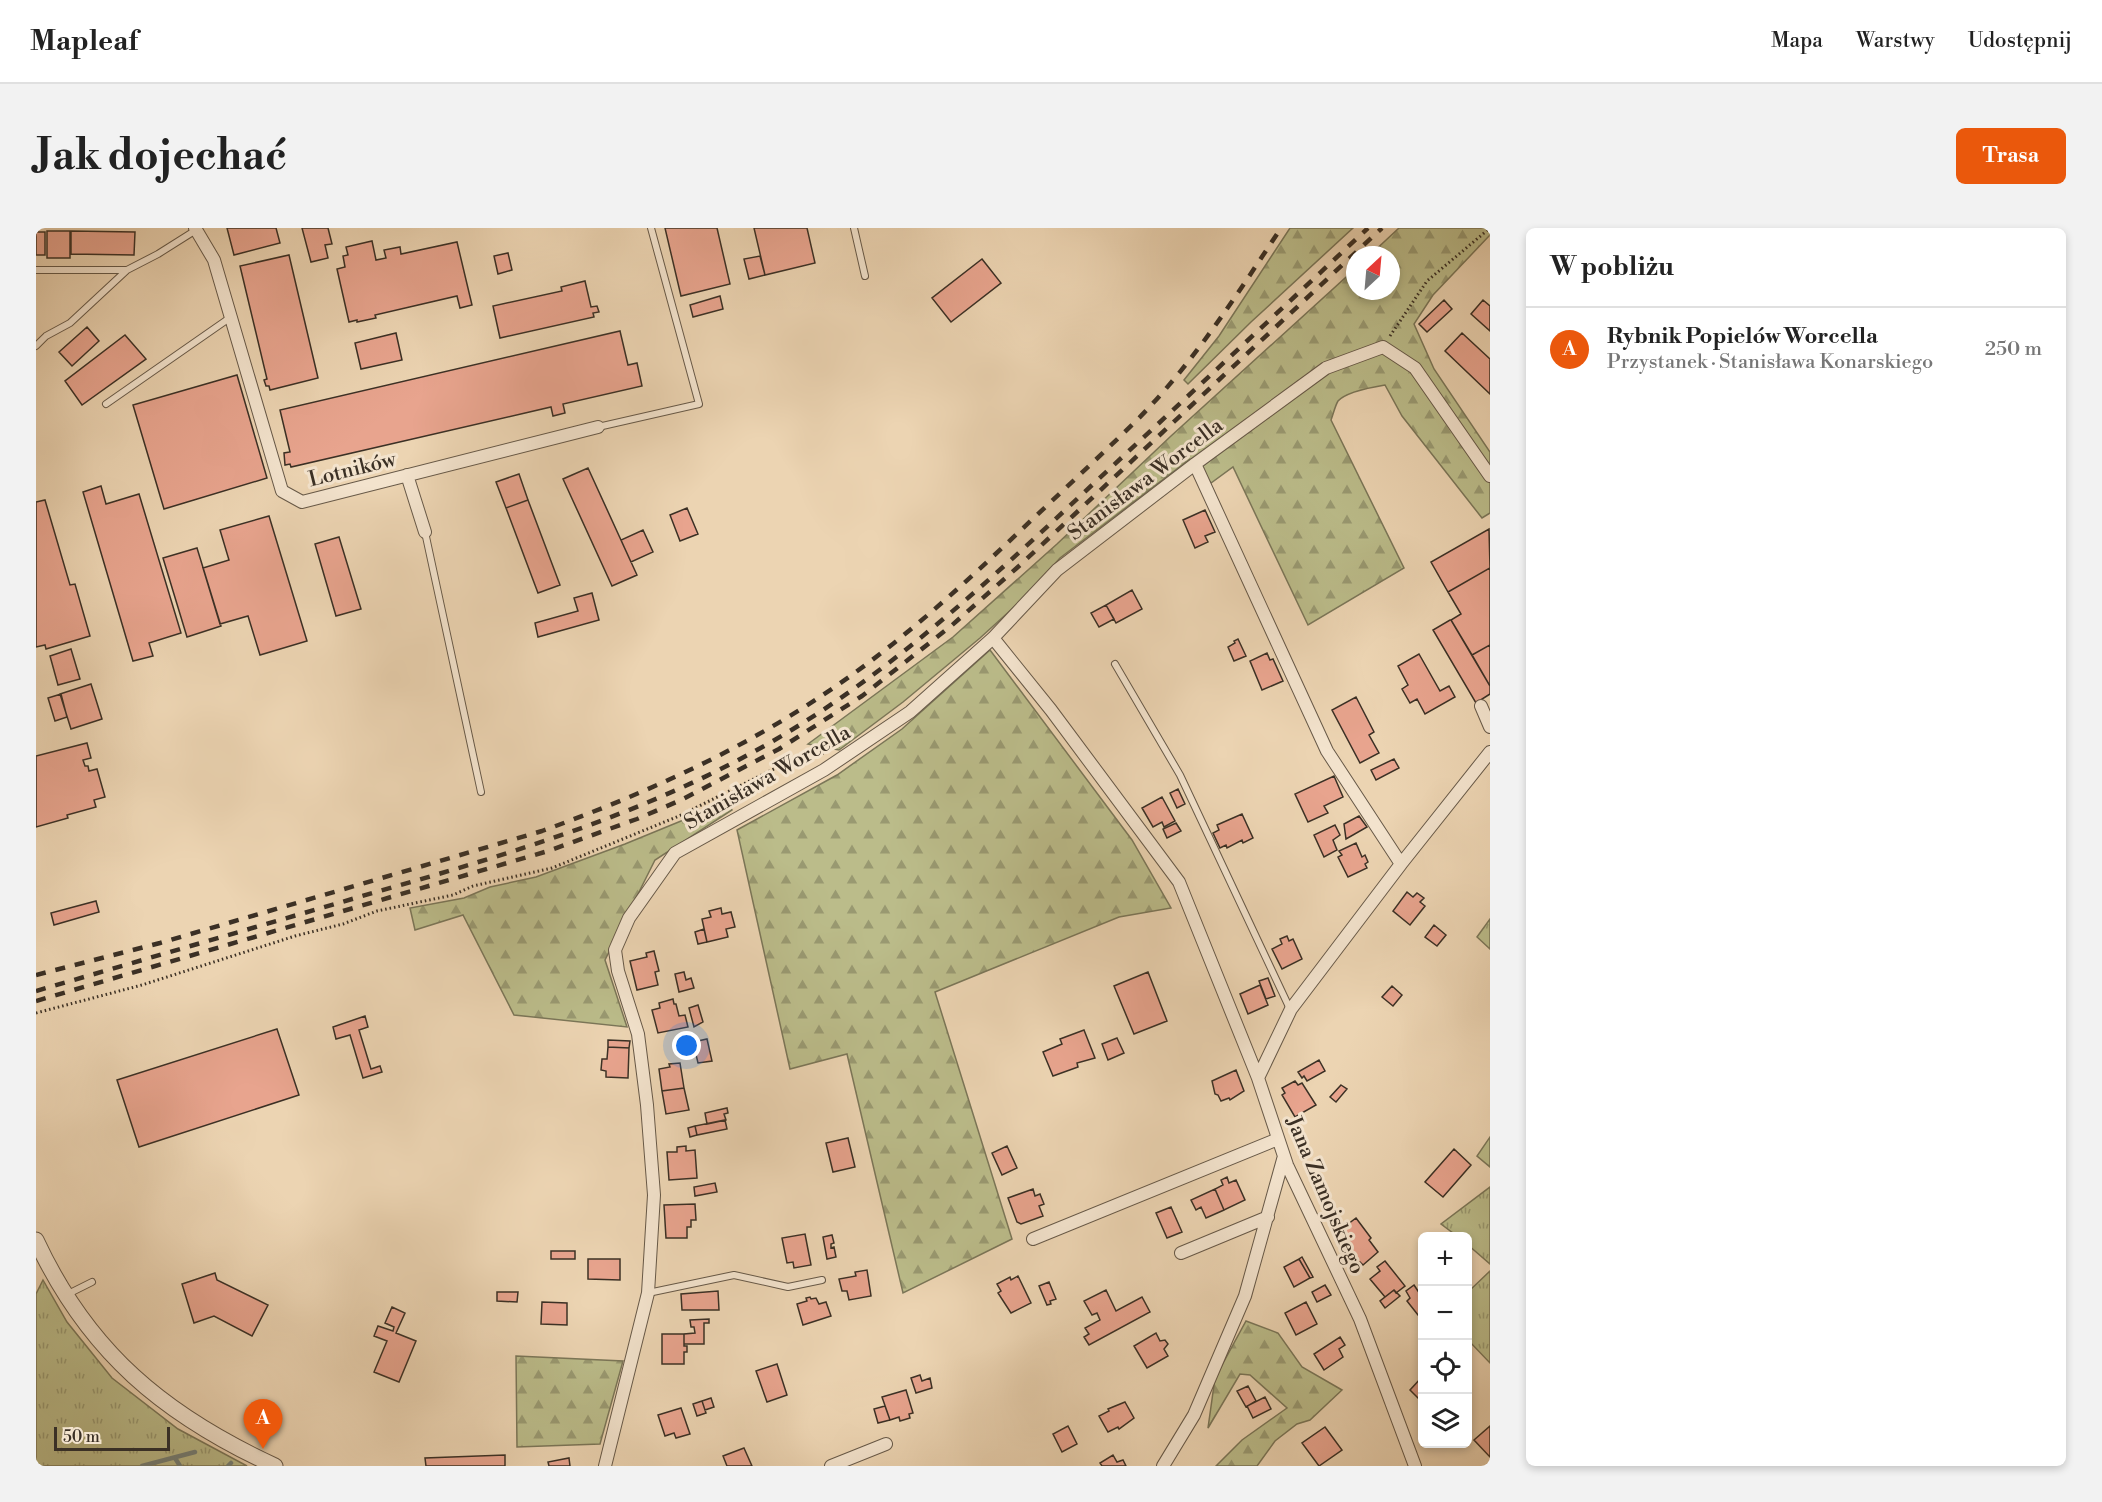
<!DOCTYPE html>
<html lang="pl">
<meta charset="utf-8">
<style>
:root{--surface:#fff;--page:#f2f2f2;--text:#222;--muted:#767676;--line:#e0e0e0;--accent:#ea580c}
body{margin:0;font-family:"Libre Bodoni",serif;background:var(--page);color:var(--text)}
.controls{position:absolute;right:18px;bottom:18px;display:grid;overflow:hidden;border-radius:9px;box-shadow:0 3px 9px #0003}
.controls button{width:54px;height:54px;display:grid;place-items:center;padding:0;border:0;border-bottom:2px solid var(--line);background:var(--surface);color:var(--text);font:30px sans-serif}
.compass{position:absolute;left:1310px;top:18px;width:54px;height:54px;border-radius:50%;background:var(--surface);box-shadow:0 3px 9px #0003;rotate:26deg}
.scale{position:absolute;left:18px;bottom:15px;width:116px;box-sizing:border-box;padding-left:6px;border:3px solid #3b3025;border-top:0;font-size:16px;line-height:21px;white-space:nowrap;color:#3b3025;-webkit-text-stroke:4px #f3e3cd;paint-order:stroke}
.you{position:absolute;left:651px;top:818px;width:21px;height:21px;margin:-15px;border:4px solid #fff;border-radius:50%;background:#1a73e8;box-shadow:0 0 0 9px #1a73e833}
.badge{display:grid;place-items:center;width:39px;height:39px;border-radius:50%;background:var(--accent);color:#fff;font-size:20px;font-weight:700}
.pin{position:absolute;translate:-50% -50px;filter:drop-shadow(0 2px 3px #0008)}
.pin::after{content:'';position:absolute;top:32px;width:21px;height:18px;background:inherit;clip-path:polygon(0 0,100% 0,50% 100%)}
.list{margin:0;padding:0;list-style:none}
h2{display:flex;justify-content:space-between;align-items:center;height:78px;margin:0;padding:0 24px;font-size:26px}
h2 small{font-size:20px;font-weight:400;color:var(--muted)}
.list li{display:grid;grid-template-columns:39px 1fr auto;gap:18px;align-items:center;box-sizing:border-box;height:84px;padding:0 24px;border-top:2px solid var(--line)}
.list b{display:block;font-size:22px;white-space:nowrap}
.list p{margin:0;font-size:20px;white-space:nowrap;color:var(--muted)}
.list em{font-size:20px;font-style:normal;color:var(--muted)}
.icon{flex:none;width:33px;height:33px;fill:none;stroke:currentColor;stroke-width:2;stroke-linecap:round;stroke-linejoin:round}
.map{position:relative;flex:none;width:1454px;height:1238px;overflow:hidden;border-radius:9px}
header{display:flex;align-items:center;gap:36px;box-sizing:border-box;height:84px;padding:0 30px;background:var(--surface);border-bottom:2px solid var(--line)}
header strong{font-size:28px}
nav{display:flex;gap:33px;margin-inline-start:auto;font-size:21px}
.intro{display:flex;align-items:center;justify-content:space-between;box-sizing:border-box;height:144px;padding:0 36px}
h1{margin:0;font-size:42px}
.button{padding:15px 27px;border-radius:9px;background:var(--accent);color:#fff;font-size:21px;font-weight:700}
main{display:flex;gap:36px;padding:0 36px}
aside{flex:1;background:var(--surface);border-radius:9px;box-shadow:0 3px 9px #0003}
.map>svg:first-child{display:block}
.grass{fill:url(#grass-tufts);stroke:#7b7658;stroke-width:1.5}
.forest{fill:url(#forest-firs);stroke:#7b7658;stroke-width:1.5}
.lines{fill:none;stroke-linecap:round;stroke-linejoin:round}
.stream{stroke:#74817a;stroke-width:4.5}
.building{fill:#e8a48e;stroke:#3b3025;stroke-width:1.5}
.service-casing{stroke:#675948;stroke-width:8}
.minor-casing{stroke:#675948;stroke-width:14}
.tertiary-casing{stroke:#675948;stroke-width:17}
.path{stroke:#3b3025;stroke-width:3;stroke-dasharray:1.5 3;stroke-linecap:butt}
.service{stroke:#f3e3cd;stroke-width:6}
.minor{stroke:#f3e3cd;stroke-width:12}
.tertiary{stroke:#f3e3cd;stroke-width:15}
.rail{stroke:#3b3025;stroke-width:4.5;stroke-dasharray:10 10;stroke-linecap:butt}
.labels{text-anchor:middle;stroke-width:6;stroke-linejoin:round;paint-order:stroke}
.street-label{font-size:21px;fill:#3b3025;stroke:#f3e3cd}
</style>
<header>
<strong>Mapleaf</strong>
<nav><a>Mapa</a><a>Warstwy</a><a>Udostępnij</a></nav>
</header>
<div class="intro"><h1>Jak dojechać</h1><a class="button">Trasa</a></div>
<main>
<div class="map">
<svg width="1454" height="1238" viewBox="0 0 1454 1238">
<defs>
<pattern id="grass-tufts" width="24" height="20" patternUnits="userSpaceOnUse" patternTransform="scale(1.5)"><rect width="24" height="20" fill="#bbbc8a"/><path d="M3 7l-1-3M5 7V3M7 7l1-3M15 17l-1-3M17 17v-4M19 17l1-3" fill="none" stroke="#999971"/></pattern>
<pattern id="forest-firs" width="22" height="20" patternUnits="userSpaceOnUse" patternTransform="scale(1.5)"><rect width="22" height="20" fill="#bbbc8a"/><path d="M5 1l3.5 6h-7zM16 11l3.5 6h-7z" fill="#999971"/></pattern>
</defs>
<rect width="100%" height="100%" fill="#ecd4b2"/>
<filter id="stains"><feTurbulence type="fractalNoise" baseFrequency=".00333" numOctaves="4"/><feColorMatrix values="0 0 0 0 .2 0 0 0 0 .09 0 0 0 0 .02 0 0 0 .5 -.17"/></filter>
<radialGradient id="worn" r=".72"><stop offset=".6" stop-color="#630" stop-opacity="0"/><stop offset="1" stop-color="#630" stop-opacity=".3"/></radialGradient>
<path class="grass" d="M1454,691V721L1441,709Z
M1454,909V939L1441,928Z
M1454,959V1036L1432,1017V1008H1421L1405,996Z
M1454,1043V1135L1432,1112V1064Z
M7,1052L31,1094L76,1150L142,1201L211,1238H0V1066Z"/>
<path class="forest" d="M1254,0H1317L1215,94L1152,156L1148,152L1183,108Z
M1363,0H1454V7L1397,67L1378,96L1398,141L1454,224V285L1446,290L1366,188L1349,157C1337,159 1310,164 1302,173C1299,178 1297,187 1295,192L1368,340L1272,397L1197,239L1175,255L1154,231L1024,330L988,370L944,410L867,474L803,522L772,516L917,409L1021,316L1135,208L1319,41V63H1355V27H1334Z
M954,422L1096,612L1135,680L1083,689L899,764L976,1011L867,1065L811,826L754,841L701,602L801,547L866,501Z
M691,572L696,582L619,632L569,732L591,799L478,787L427,687L379,702L374,680L428,670L454,659L500,649L589,616L667,584Z
M1210,1093L1242,1105L1266,1139L1306,1162L1274,1192L1261,1196L1239,1213L1221,1238H1180L1206,1212L1251,1180L1214,1147L1204,1146L1172,1200L1179,1150Z
M480,1128L587,1133L564,1216L481,1219Z"/>
<g class="lines">
<path class="stream" d="M139,1230L144,1238
M106,1238L159,1224
M192,1238L195,1235"/>
</g>
<path class="building" d="M191,0H240L244,15L198,27Z
M266,0H292L296,16L289,17L292,30L275,34Z
M629,0H681L694,56L645,68Z
M718,0H771L779,35L729,47Z
M11,3H34V30H11Z
M35,3L99,4L98,27L35,26Z
M0,4H9V27H0Z
M336,13L340,32L350,30L348,22L364,19L365,26L421,14L436,77L424,80L421,68L339,87L340,90L321,94V92L313,94L301,41L309,39L307,28L312,27L310,19Z
M472,25L476,42L462,46L458,28Z
M253,27L282,150L234,162L233,158H230L228,152L231,151L204,38Z
M724,28L729,47L713,51L708,31Z
M946,31L965,55L915,94L896,70Z
M549,53L555,79L561,78L563,84L557,85L558,89L464,110L457,78L526,63L525,59Z
M684,68L687,81L657,89L654,77Z
M1408,72L1416,81L1391,104L1383,96Z
M1447,72L1454,78V103L1435,86Z
M51,99L63,113L36,138L23,124Z
M584,103L592,137L601,135L606,158L527,176L529,185L517,188L515,179L255,239L254,236L249,237L248,225L254,224L244,182Z
M360,105L366,132L325,141L319,115Z
M1426,105L1454,131V166L1409,123Z
M89,107L110,131L46,177L29,153Z
M201,147L231,250L128,281L97,177Z
M552,240L601,347L576,358L527,251Z
M483,246L492,272L470,280L460,254Z
M65,258L70,276L103,266L145,405L113,415L117,428L97,433L47,264Z
M9,272L34,357L39,356L54,408L10,421L9,417L0,419V274Z
M492,272L524,357L502,365L470,280Z
M651,280L662,306L644,313L634,287Z
M1169,282L1179,304L1169,308L1172,314L1159,320L1147,292Z
M233,288L271,413L224,427L212,388L184,396L167,340L193,332L184,302Z
M1453,301L1454,340L1412,364L1395,334Z
M607,302L617,324L595,334L585,312Z
M303,309L325,381L300,388L279,316Z
M161,320L185,398L151,409L127,330Z
M1454,340V417L1436,427L1415,392L1425,386L1412,364Z
M1096,362L1106,381L1080,395L1070,377Z
M556,365L563,392L502,409L499,395L542,383L538,370Z
M1070,377L1078,391L1063,399L1055,385Z
M1414,392H1415L1454,458V466L1440,475L1397,402Z
M1202,411L1210,428L1198,433L1192,419L1199,415L1198,413Z
M1454,417V458L1436,427Z
M35,421L44,451L22,457L14,428Z
M1231,425L1234,432L1237,431L1247,453L1226,462L1214,433Z
M1383,426L1404,463L1413,458L1419,469L1389,486L1381,471L1374,475L1366,461L1372,457L1362,438Z
M55,456L66,491L35,501L24,466Z
M25,466L31,489L19,493L12,470Z
M1320,469L1338,504L1333,507L1343,525L1324,535L1296,482Z
M51,515L55,530L47,532L49,538H52L53,543L61,541L69,569L58,572L60,579L31,587L32,590L0,599V528Z
M1358,531L1363,540L1340,552L1335,542Z
M1298,548L1307,569L1288,578L1292,585L1272,594L1259,566Z
M1142,561L1149,576L1141,580L1134,565Z
M1126,569L1139,593L1128,599L1126,594L1117,599L1106,580Z
M1206,586L1217,610L1207,615L1206,612L1191,620L1190,617L1184,620L1177,605L1183,602L1181,597Z
M1323,588L1331,599L1310,611L1308,596Z
M1140,595L1145,603L1131,610L1127,601Z
M1299,597L1304,607L1297,612L1301,622L1288,629L1278,607Z
M1320,615L1326,629L1329,627L1332,634L1329,636L1331,640L1312,649L1302,629L1306,627L1303,623Z
M1371,664L1377,669L1381,665L1388,670L1384,674L1389,678L1374,697L1357,683Z
M60,673L63,684L18,697L15,685Z
M685,680L686,686L695,684L699,699L690,701L692,709L671,714L666,691L675,689L673,683Z
M1398,697L1410,707L1401,718L1389,709Z
M668,701L671,714L662,716L659,704Z
M1251,708L1253,713L1257,711L1266,731L1246,741L1236,721L1246,716L1244,711Z
M618,723L623,743L619,744L622,757L601,762L594,733L611,729L610,725Z
M648,744L650,752L655,750L658,760L643,764L639,746Z
M1112,744L1131,793L1098,806L1078,758Z
M1232,750L1239,768L1230,771L1223,753Z
M1224,757L1232,777L1212,786L1204,766Z
M1356,758L1366,767L1357,778L1346,769Z
M637,771L638,776H640L643,788L649,787L652,799L622,805L616,782L624,780L623,775Z
M662,777L667,794L658,799L653,780Z
M329,788L332,799L323,802L335,841L344,838L346,844L327,850L314,807L300,811L297,799Z
M241,801L263,867L103,919L81,852Z
M1048,802L1059,830L1041,835L1042,839L1017,848L1007,824L1026,816L1024,811Z
M1081,810L1088,825L1072,832L1066,816Z
M671,811L676,833L662,835L657,814Z
M572,812L594,813L593,820L572,819Z
M572,819L593,820L592,850L570,849V843L565,842L566,831H571Z
M1283,832L1289,843L1271,853L1268,848L1266,850L1262,844Z
M644,835L648,860L626,863L623,841L634,839L633,836Z
M1200,842L1208,863L1194,872L1193,870L1185,873L1182,867L1179,866L1176,853Z
M1259,853L1262,857L1266,855L1280,877L1259,889L1246,867L1249,865L1246,860Z
M1305,857L1311,861L1300,874L1294,869Z
M648,860L653,882L630,886L626,863Z
M691,880L692,885L688,886L690,892L671,896L669,885Z
M689,892L691,901L661,907L659,898Z
M659,898L661,907L654,909L652,900Z
M812,910L819,939L797,944L790,915Z
M650,918V923L659,922L661,950L633,952L631,924H641V919Z
M971,918L981,940L966,947L956,925Z
M1418,921L1435,937L1407,969L1389,954Z
M1191,949L1193,955L1200,952L1209,972L1188,982L1179,961L1187,957L1185,952Z
M679,955L681,964L659,968L658,959Z
M997,961L999,968L1004,966L1008,976L1003,978L1007,988L985,996L981,994L972,970Z
M1179,961L1188,982L1170,990L1165,979L1160,982L1155,972Z
M659,976L660,992H655V999H651V1010H630L628,977Z
M1135,979L1146,1004L1131,1010L1120,985Z
M1320,990L1335,1010L1333,1012L1342,1024L1327,1037L1324,1034L1319,1039L1310,1027L1313,1024L1299,1006Z
M769,1006L775,1037L758,1040L757,1034L751,1035L746,1010Z
M796,1007L798,1015L795,1016V1020L798,1019L800,1029L791,1031L787,1009Z
M515,1023H539V1031H515Z
M1266,1029L1277,1049L1274,1050L1263,1031Z
M552,1031H584V1052L552,1051Z
M1263,1031L1274,1050L1258,1059L1248,1039Z
M1349,1033L1369,1058L1360,1065L1358,1062L1349,1069L1334,1051L1344,1043L1341,1039Z
M831,1042L835,1068L813,1072L811,1063H806L803,1051L820,1048L819,1044Z
M179,1045L181,1052L232,1077L216,1108L178,1088L158,1095L146,1056Z
M982,1048L995,1075L975,1085L962,1065L965,1063L961,1056L974,1049L975,1052Z
M1013,1054L1020,1071L1014,1073L1015,1076L1011,1077L1003,1058Z
M1289,1057L1295,1067L1281,1074L1276,1064Z
M1378,1057L1386,1069V1084L1382,1087L1371,1073L1374,1070L1370,1063Z
M1070,1062L1080,1083L1106,1069L1114,1084L1053,1117L1048,1109L1053,1106L1049,1100L1064,1092L1061,1085L1056,1087L1048,1073Z
M1358,1062L1364,1068L1349,1080L1344,1073Z
M682,1063L683,1082H646L645,1066Z
M461,1064H482L481,1074L461,1073Z
M774,1069L775,1071L780,1070L783,1076L790,1074L795,1088L767,1097L761,1076L771,1073L770,1070Z
M506,1074L531,1075V1097L505,1096Z
M1270,1074L1281,1096L1260,1107L1249,1085Z
M356,1079L369,1085L360,1105L380,1113L363,1154L338,1144L351,1113L338,1108L342,1098L357,1103L358,1099L349,1095Z
M673,1091V1095H668V1116H648V1106L659,1105L658,1099H655L654,1092Z
M1120,1105L1124,1113L1129,1112L1132,1116L1128,1121L1132,1128L1111,1140L1098,1118Z
M626,1106H648V1118H651V1124H648V1136H626Z
M1304,1109L1309,1117L1303,1121L1307,1129L1288,1142L1278,1126Z
M741,1136L751,1167L731,1174L720,1143Z
M884,1147L886,1153L894,1150L896,1160L880,1165L875,1150Z
M1386,1149V1174L1374,1162Z
M1212,1158L1220,1173L1210,1179L1201,1163Z
M870,1162L877,1185L873,1186L874,1190L864,1193L863,1189L854,1192L846,1169Z
M1229,1169L1235,1181L1217,1190L1211,1178Z
M675,1170L678,1179L669,1182L666,1173Z
M666,1173L670,1185L661,1188L657,1176Z
M1089,1174L1098,1190L1083,1201L1082,1199L1072,1204L1063,1188L1073,1183L1072,1181Z
M849,1178L854,1192L842,1195L838,1181Z
M645,1180L654,1206L640,1210L638,1205L629,1208L622,1187Z
M1032,1198L1041,1216L1026,1224L1017,1206Z
M1454,1198V1229L1438,1212Z
M1289,1199L1306,1222L1283,1238L1266,1215Z
M708,1220L716,1238H691L687,1228Z
M469,1227V1238H390L389,1230Z
M1077,1227L1081,1234L1087,1232L1090,1238H1066L1064,1235Z
M533,1230L534,1238H513L512,1234Z"/>
<g class="lines">
<g class="service-casing">
<path id="service" d="M818,0L829,48
M0,42H90
M0,118L10,108L34,95L91,42L122,26L160,2
M70,176L195,89
M562,199L663,176L615,0
M389,304L445,564
M1079,436L1144,547L1254,781
M612,1065L698,1047L752,1059L786,1052
M30,1067L56,1054"/>
</g>
<g class="minor-casing">
<path id="minor" d="M159,0L178,32L246,263L266,274L562,199
M1159,236L1291,523L1365,636
M371,247L389,304
M957,410L1015,482L1143,654L1222,850
M1445,478L1454,499
M997,1011L1242,911
M1145,1025L1232,989
M569,1238L612,1065L618,967L611,877L602,806L582,743L579,722L593,690L639,625L788,542L874,484L957,410L1021,342L1159,236L1290,140L1347,119L1379,140L1454,248
M795,1238L850,1216
M1127,1238L1158,1187L1209,1068L1248,928
M1379,1238L1324,1091L1251,937L1222,850L1255,781L1365,636L1454,524"/>
</g>
<g class="tertiary-casing">
<path id="tertiary" d="M0,1012C52,1124 128,1187 239,1238"/>
</g>
<path class="path" d="M1354,108L1391,53L1454,0
M0,785L106,757L259,708L307,696L341,683L417,667L437,658L516,640L643,588L768,526L788,525"/>
<use href="#service" class="service"/>
<use href="#minor" class="minor"/>
<use href="#tertiary" class="tertiary"/>
<path class="rail" d="M0,747L124,715L506,603C611,565 711,520 803,456C868,411 926,358 984,303C1022,267 1061,231 1099,194C1157,136 1200,68 1245,0
M0,763C113,730 227,697 340,664C477,625 612,585 737,513C856,444 955,351 1055,258C1148,172 1240,86 1332,0
M0,773L512,623L601,591L645,572L743,521L826,468L915,398L983,338L1346,0"/>
</g>
<g class="labels">
<g class="street-label">
<text transform="translate(316 241) rotate(-14)" y="7">Lotników</text>
<text transform="translate(1109 251) rotate(-37)" y="7">Stanisława Worcella</text>
<text transform="translate(731 549) rotate(-30)" y="7">Stanisława Worcella</text>
<text transform="translate(1290 967) rotate(67)" y="7">Jana Zamojskiego</text>
</g>
</g>
<rect width="100%" height="100%" filter="url(#stains)"/>
<rect width="100%" height="100%" fill="url(#worn)"/>
</svg>
<div class="controls">
<button>+</button>
<button>−</button>
<button><svg class="icon" aria-label="locate" viewBox="0 0 24 24"><circle cx="12" cy="12" r="6"/><path d="M12 2v4M12 18v4M2 12h4M18 12h4"/></svg></button>
<button><svg class="icon" aria-label="layers" viewBox="0 0 24 24"><path d="M12 4l9 5-9 5-9-5zM3 14l9 5 9-5"/></svg></button>
</div>
<svg class="compass" viewBox="-18 -18 36 36"><path d="M0-13l5 13h-10z" fill="#e53935"/><path d="M0 13l5-13h-10z" fill="#767676"/></svg>
<div class="scale">50 m</div>
<div class="you"></div>
<div class="pin badge" style="left:227px;top:1221px">A</div>
</div>
<aside>
<h2>W pobliżu<small></small></h2>
<ul class="list">
<li><span class="badge">A</span><div><b>Rybnik Popielów Worcella</b><p>Przystanek · Stanisława Konarskiego</p></div><em>250 m</em></li>
</ul>
</aside>
</main>
